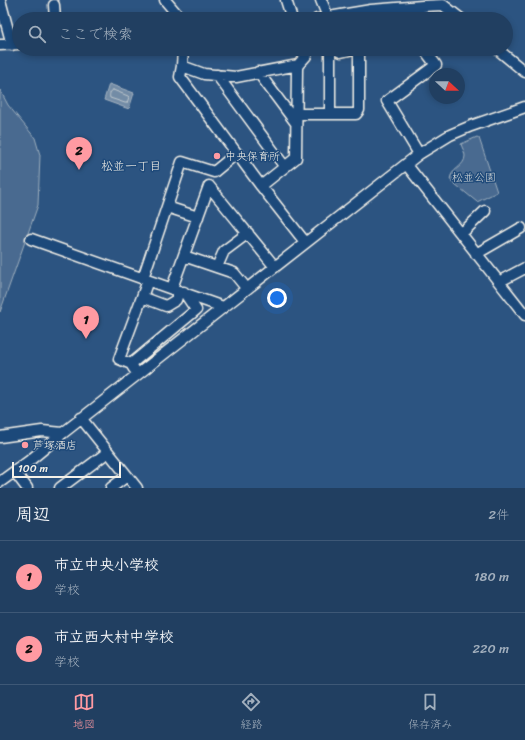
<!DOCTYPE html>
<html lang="ja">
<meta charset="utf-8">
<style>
:root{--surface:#213f61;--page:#2d4a6a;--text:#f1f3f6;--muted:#a2afbd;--line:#3e5876;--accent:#ff9aa2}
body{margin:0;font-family:Sriracha,"Klee One",sans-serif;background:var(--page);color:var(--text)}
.compass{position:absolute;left:429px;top:68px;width:36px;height:36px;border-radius:50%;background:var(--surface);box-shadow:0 2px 6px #0003;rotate:111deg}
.scale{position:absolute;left:12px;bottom:10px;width:109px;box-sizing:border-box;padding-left:4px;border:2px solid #f4f1e8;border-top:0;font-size:11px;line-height:14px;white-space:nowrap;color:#f4f1e8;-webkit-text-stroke:3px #1f4a7a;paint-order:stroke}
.you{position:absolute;left:277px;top:298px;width:14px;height:14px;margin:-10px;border:3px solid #fff;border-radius:50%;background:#1a73e8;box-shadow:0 0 0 6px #1a73e833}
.badge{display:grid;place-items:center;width:26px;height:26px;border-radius:50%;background:var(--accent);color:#111;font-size:13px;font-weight:700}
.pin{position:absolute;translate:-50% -33px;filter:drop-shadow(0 1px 2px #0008)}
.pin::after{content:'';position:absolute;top:21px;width:14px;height:12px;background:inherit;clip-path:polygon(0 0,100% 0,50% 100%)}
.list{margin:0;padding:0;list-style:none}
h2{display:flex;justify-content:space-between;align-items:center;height:52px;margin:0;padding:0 16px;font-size:17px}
h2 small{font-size:13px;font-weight:400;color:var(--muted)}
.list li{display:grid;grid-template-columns:26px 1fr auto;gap:12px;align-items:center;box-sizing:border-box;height:72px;padding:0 16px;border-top:1px solid var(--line)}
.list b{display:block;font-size:15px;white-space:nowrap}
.list p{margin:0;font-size:13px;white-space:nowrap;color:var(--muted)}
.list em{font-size:13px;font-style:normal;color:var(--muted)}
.icon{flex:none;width:22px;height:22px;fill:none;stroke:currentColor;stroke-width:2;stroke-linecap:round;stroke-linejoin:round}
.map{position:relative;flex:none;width:525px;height:488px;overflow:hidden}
.search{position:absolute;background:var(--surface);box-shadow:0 2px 6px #0003;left:12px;right:12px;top:12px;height:44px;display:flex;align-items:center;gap:10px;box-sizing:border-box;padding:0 14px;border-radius:22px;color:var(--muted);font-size:15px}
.sheet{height:196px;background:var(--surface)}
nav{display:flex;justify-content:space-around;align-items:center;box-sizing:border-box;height:56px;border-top:1px solid var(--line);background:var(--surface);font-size:11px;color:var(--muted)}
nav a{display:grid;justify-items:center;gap:2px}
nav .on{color:var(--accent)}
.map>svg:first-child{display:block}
.green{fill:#496b90;stroke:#9eaebc}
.water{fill:#738ca6;stroke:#a7b4c0}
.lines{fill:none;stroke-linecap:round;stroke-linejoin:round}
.shore{stroke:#c0c9ce;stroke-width:1}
.minor-casing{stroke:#f4f1e8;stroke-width:13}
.minor{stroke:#1f4a7a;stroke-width:10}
.poi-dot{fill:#ff9aa2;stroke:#1f4a7a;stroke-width:1.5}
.labels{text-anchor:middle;stroke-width:3;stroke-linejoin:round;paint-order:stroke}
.poi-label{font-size:11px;fill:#f4f1e8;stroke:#1f4a7a;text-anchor:start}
.park-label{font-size:11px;fill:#dadddb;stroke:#1f4a7a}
.neighbourhood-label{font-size:12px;fill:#f4f1e8;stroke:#1f4a7a}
</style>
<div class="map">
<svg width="525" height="488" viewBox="0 0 525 488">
<rect width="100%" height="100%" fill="#2c5481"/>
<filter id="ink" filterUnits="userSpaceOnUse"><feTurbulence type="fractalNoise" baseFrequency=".025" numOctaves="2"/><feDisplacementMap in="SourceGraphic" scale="8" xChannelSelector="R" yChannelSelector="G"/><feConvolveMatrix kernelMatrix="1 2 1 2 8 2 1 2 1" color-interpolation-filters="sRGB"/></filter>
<g filter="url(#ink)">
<path class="green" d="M0,90L8,105L35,138L40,155L38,205L0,312Z
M477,137L479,138L497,192L477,202L450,180C450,169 465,167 465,156C465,152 462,148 461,144Z"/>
<path class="water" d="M109,84L134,93L129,109L104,100Z"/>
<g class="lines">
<path class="shore" d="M113,90L128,96L129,97L127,103H125L110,98C109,95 110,91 113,90Z"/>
<g class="minor-casing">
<path id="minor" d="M0,0L12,45
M165,0L181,19
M286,0L292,19
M321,0L328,17
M54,5L55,19
M317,19L371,10L422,6L443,5L461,19
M419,19L422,6
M0,45L19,44
M183,49L182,66L180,77L261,186L305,242
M335,49L341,52L354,49
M497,49L525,72
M182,66L204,74L236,77L298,65
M258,72L296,123
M217,75L285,167
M296,114H356L359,110V56L358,49
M330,114V49
M419,154L387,101L436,65L424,49
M406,164L525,315
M261,186L296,158L297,68L298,65L306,56L308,49
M167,207L198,217
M461,234L485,211
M31,239L223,307
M476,254L521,228
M184,256L234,273L247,289
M217,267L224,251L248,233
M143,278L182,162L214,172L237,153
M148,280L142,297L166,306L176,300L179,291
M500,283L504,279L525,268
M172,288L209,186L275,267
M131,364L196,310L184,292
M134,369L131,364L119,359L142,297
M81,418L137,488
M0,437L42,431L63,433
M15,472L27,488
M0,482L29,461L63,433L419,154L450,135L471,126L525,107
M60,488L108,452
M111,488L127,476"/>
</g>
<use href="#minor" class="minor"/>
</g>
</g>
<g class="poi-dot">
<circle cx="217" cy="156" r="4"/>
<circle cx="25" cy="445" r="4"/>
</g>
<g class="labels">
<g class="poi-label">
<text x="225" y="160">中央保育所</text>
<text x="33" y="449">芦塚酒店</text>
</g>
<g class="park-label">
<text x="474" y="181">松並公園</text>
</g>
<g class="neighbourhood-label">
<text x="131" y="170">松並一丁目</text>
</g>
</g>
</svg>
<svg class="compass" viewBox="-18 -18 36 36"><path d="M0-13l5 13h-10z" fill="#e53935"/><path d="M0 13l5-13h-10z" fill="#a2afbd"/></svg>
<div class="scale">100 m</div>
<div class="you"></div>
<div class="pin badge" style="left:86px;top:339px">1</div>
<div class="pin badge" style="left:79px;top:170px">2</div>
<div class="search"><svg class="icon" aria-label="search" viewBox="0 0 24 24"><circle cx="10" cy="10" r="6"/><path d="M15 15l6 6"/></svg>ここで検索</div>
</div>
<section class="sheet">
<h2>周辺<small>2件</small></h2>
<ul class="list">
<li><span class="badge">1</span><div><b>市立中央小学校</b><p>学校</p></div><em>180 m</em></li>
<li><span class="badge">2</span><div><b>市立西大村中学校</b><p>学校</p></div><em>220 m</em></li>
</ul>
</section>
<nav>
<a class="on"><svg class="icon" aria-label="map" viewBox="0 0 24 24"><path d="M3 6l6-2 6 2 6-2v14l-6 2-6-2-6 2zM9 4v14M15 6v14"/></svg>地図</a>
<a><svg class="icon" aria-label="directions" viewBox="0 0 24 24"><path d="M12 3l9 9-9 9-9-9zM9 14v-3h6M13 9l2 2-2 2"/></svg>経路</a>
<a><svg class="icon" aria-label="saved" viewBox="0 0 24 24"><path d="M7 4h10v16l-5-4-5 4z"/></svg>保存済み</a>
</nav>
